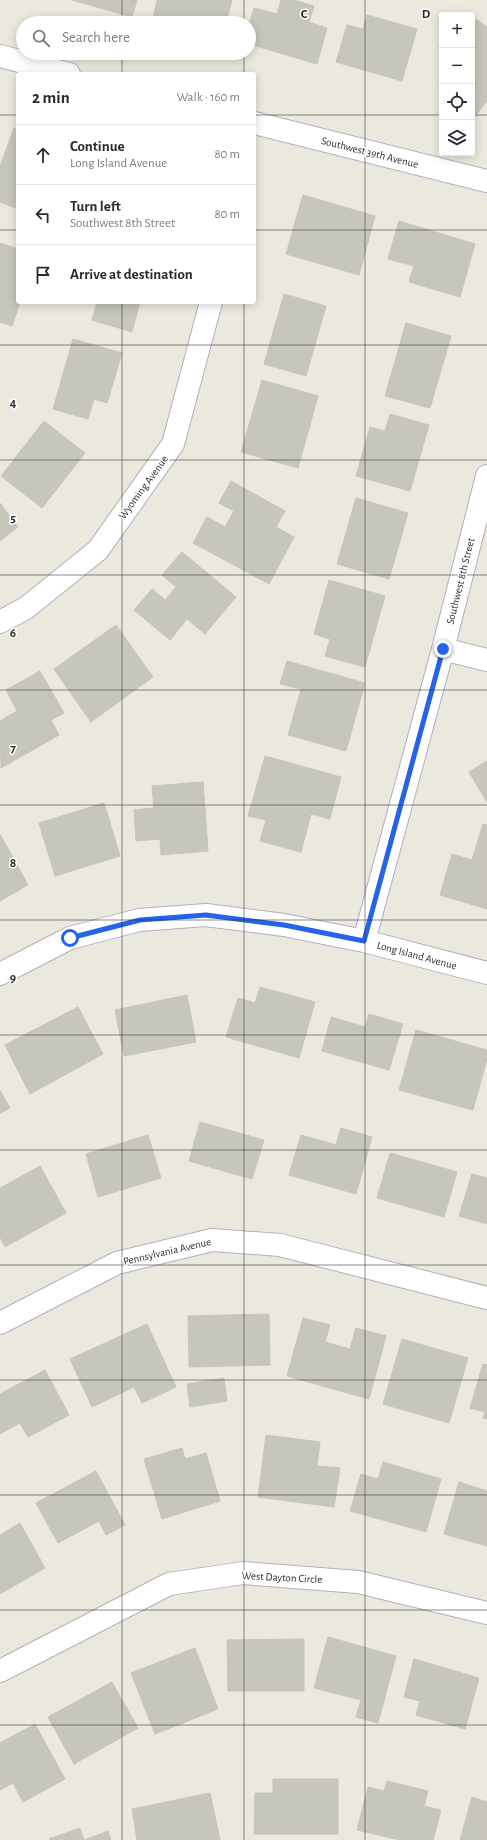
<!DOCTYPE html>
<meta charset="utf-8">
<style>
:root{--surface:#fff;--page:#f7f7f7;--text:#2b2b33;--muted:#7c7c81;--line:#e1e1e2}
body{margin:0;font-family:"Alegreya Sans",sans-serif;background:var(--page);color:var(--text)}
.controls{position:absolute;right:12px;top:12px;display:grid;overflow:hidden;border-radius:4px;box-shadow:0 2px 10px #0003}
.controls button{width:36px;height:36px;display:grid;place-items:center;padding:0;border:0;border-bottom:1px solid var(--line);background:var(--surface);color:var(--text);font:20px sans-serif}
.stop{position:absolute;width:12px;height:12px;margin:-9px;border:3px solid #2563eb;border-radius:50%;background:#fff}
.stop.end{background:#2563eb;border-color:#fff;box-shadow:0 1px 4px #0008}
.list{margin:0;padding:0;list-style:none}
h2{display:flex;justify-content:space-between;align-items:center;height:52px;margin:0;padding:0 16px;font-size:17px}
h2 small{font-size:13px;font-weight:400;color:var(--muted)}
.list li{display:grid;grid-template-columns:26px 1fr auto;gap:12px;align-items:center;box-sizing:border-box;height:60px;padding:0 16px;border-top:1px solid var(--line)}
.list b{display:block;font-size:15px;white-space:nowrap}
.list p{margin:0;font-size:13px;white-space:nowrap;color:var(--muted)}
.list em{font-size:13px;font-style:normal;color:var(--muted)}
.icon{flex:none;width:22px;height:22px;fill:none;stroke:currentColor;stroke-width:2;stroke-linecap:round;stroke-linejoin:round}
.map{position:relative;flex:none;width:487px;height:1840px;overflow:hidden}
.search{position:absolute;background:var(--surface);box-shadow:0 2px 10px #0003;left:16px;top:16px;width:240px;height:44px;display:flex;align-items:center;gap:10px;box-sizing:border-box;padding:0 14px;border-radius:22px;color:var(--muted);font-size:15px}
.panel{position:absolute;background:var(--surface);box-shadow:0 2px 10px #0003;left:16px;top:72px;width:240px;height:232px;border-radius:4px}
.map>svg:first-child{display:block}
.building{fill:#c7c6bc;stroke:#c7c4b8}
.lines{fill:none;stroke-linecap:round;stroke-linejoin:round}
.minor-casing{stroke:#b1b1bd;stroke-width:24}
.minor{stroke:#fff;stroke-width:22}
.route{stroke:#2563eb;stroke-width:5}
.grid{fill:none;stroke:#2b2b2b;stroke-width:1;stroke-opacity:0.55}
.labels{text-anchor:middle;stroke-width:3;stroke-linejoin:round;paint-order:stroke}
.street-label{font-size:11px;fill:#2b2b2b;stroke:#fff}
.grid-label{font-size:13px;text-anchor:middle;font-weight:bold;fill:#2b2b2b;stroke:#fff;stroke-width:3;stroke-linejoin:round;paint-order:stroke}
</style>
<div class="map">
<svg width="487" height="1840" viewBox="0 0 487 1840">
<rect width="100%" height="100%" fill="#ebe8de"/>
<path class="building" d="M72,0H137L132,17Z
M157,0H232L226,23H152Z
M281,0H294L314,6L309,22L327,28L317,64L249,44V25L254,8L277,14Z
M367,15L417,29L402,81L336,62L347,25L363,29Z
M476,19L487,27V101L475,116L472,114V25Z
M14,128L18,129V209L0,202V167Z
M303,195L375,216L359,275L286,254Z
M399,221L475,244L460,297L409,282L414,266L388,259Z
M0,243L18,249V302H20L12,326L0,322Z
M284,294L326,306L306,376L264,364Z
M97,302H140L132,332L92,320Z
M406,323L451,336L430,408L385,396Z
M73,339L122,353L107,403L94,399L88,419L53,409Z
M262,380L318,396L298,468L241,452Z
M390,414L429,425L410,491L356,476L370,427L385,431Z
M44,421L85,453L42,508L1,476Z
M231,481L285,511L276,527L294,537L269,584L193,543L207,517L225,527L234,511L219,503Z
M356,498L408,513L389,579L337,564Z
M0,503L18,527L0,541Z
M182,552L236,597L205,634L187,619L170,640L134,610L152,589L165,600L176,587L162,575Z
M329,580L385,596L365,667L325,656L330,639L314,634Z
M116,625L153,677L91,722L54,669Z
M287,661L365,683L346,751L288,735L301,689L280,684Z
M40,671L64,713L51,720L59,735L1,768L0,721L17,711L6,690Z
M265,756L341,777L330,819L311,814L301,852L260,841L266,820L248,816Z
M487,761V802L469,772Z
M203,782L208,851L161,855L160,839L136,841L134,810L154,808L152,786Z
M104,803L120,856L55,876L39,823Z
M483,824L487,825V909L440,895L452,854L472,860Z
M0,834L28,885L0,901Z
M260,987L315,1002L299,1058L226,1037L238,998L255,1003Z
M187,995L196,1042L124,1056L115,1010Z
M78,1007L103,1054L30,1094L5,1045Z
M369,1014L403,1024L389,1070L322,1051L331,1017L365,1027Z
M416,1030L487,1050V1059L473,1110L399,1090Z
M0,1090L10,1108L0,1113Z
M200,1122L264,1140L252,1179L189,1161Z
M341,1128L372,1137L356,1194L289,1175L301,1135L336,1145Z
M148,1135L161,1178L98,1197L86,1154Z
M390,1153L457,1172L444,1217L377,1198Z
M40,1166L66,1213L5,1247L0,1237V1188Z
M472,1174L487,1178V1224L459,1216Z
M269,1314L270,1365L189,1367L188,1316Z
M303,1318L330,1325L325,1342L350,1349L356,1328L386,1336L369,1399L287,1376Z
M147,1324L176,1387L142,1403L134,1387L92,1407L70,1359Z
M402,1339L468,1358L449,1423L383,1404Z
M483,1364L487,1365V1419L483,1418L485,1412L470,1408Z
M45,1370L69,1415L28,1437L20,1423L0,1434V1394Z
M224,1378L227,1401L190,1407L187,1384Z
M266,1435L320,1442L317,1466L340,1468L334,1507L258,1497Z
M182,1448L185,1459L206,1453L220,1501L162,1519L144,1459Z
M383,1462L441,1479L426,1532L350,1511L361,1474L378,1479Z
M96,1471L125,1525L106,1535L99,1521L58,1543L36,1503Z
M459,1482L487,1491V1546L444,1534Z
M20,1523L45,1568L0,1594V1535Z
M328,1637L396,1656L378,1723L356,1717L361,1700L314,1688Z
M304,1639V1691H228L227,1640Z
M195,1648L218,1709L155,1734L131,1673Z
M414,1659L479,1678L465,1729L416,1715L420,1701L404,1697Z
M112,1682L138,1728L74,1764L48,1717Z
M35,1724L65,1779L23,1802L13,1783L0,1790V1743Z
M273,1779H338V1834H254L255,1793H273Z
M387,1781L428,1791L424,1806L441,1810L433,1840H400L357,1830L368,1787L384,1791Z
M210,1793L220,1840H137L132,1809Z
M472,1797L487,1802V1840H460Z
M80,1828L84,1840L108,1831L111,1840H50L49,1839Z"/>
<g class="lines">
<g class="minor-casing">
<path id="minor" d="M0,56L69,74
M254,123L487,181
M0,622L26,608L98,550L173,444L211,302
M443,649L487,660
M364,941L443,649L487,476
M0,974L70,938L139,920L206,915L284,925L364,941L487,973
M0,1323L117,1263L212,1240L280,1245L487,1298
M0,1671L169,1584L243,1573L358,1582L487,1613"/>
</g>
<use href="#minor" class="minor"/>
</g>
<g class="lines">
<path class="route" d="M70,938L140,920L206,915L284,925L364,941L443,649"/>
</g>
<path class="grid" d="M122,0V23M244,0V23M365,0V1840M122,53V74M244,53V74M0,115H18M254,115H442M472,115H487M0,230H18M254,230H487M122,302V1840M244,302V1840M0,345H487M0,460H487M0,575H487M0,690H487M0,805H487M0,920H487M0,1035H487M0,1150H487M0,1265H487M0,1380H487M0,1495H487M0,1610H487M0,1725H487"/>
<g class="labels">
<g class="street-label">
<text transform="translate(370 152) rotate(14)" y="4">Southwest 39th Avenue</text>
<text transform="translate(143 487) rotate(-54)" y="4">Wyoming Avenue</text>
<text transform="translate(460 581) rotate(-76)" y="4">Southwest 8th Street</text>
<text transform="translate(417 955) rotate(15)" y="4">Long Island Avenue</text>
<text transform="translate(167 1251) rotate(-13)" y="4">Pennsylvania Avenue</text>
<text transform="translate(282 1577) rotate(3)" y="4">West Dayton Circle</text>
</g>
</g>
<g class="grid-label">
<text x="304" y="18">C</text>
<text x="426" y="18">D</text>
<text x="13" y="407">4</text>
<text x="13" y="522">5</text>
<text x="13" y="637">6</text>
<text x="13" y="752">7</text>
<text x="13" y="867">8</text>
<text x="13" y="982">9</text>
</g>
</svg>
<div class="controls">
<button>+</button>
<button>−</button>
<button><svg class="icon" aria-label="locate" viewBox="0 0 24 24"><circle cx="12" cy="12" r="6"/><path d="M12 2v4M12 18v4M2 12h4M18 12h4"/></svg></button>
<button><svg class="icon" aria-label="layers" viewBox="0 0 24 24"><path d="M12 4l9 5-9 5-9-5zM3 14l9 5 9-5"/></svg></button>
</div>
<div class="stop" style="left:70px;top:938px"></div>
<div class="stop end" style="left:443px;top:649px"></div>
<div class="search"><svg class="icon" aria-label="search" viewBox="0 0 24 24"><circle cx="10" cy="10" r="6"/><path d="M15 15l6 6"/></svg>Search here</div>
<section class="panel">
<h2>2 min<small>Walk · 160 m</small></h2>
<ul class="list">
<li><svg class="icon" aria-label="ahead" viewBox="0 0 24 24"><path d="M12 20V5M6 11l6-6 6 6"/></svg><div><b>Continue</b><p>Long Island Avenue</p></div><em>80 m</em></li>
<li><svg class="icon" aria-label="left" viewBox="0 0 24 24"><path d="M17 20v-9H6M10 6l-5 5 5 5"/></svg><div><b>Turn left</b><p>Southwest 8th Street</p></div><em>80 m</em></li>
<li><svg class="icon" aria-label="arrive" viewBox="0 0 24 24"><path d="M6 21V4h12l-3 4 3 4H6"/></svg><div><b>Arrive at destination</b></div></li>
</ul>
</section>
</div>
